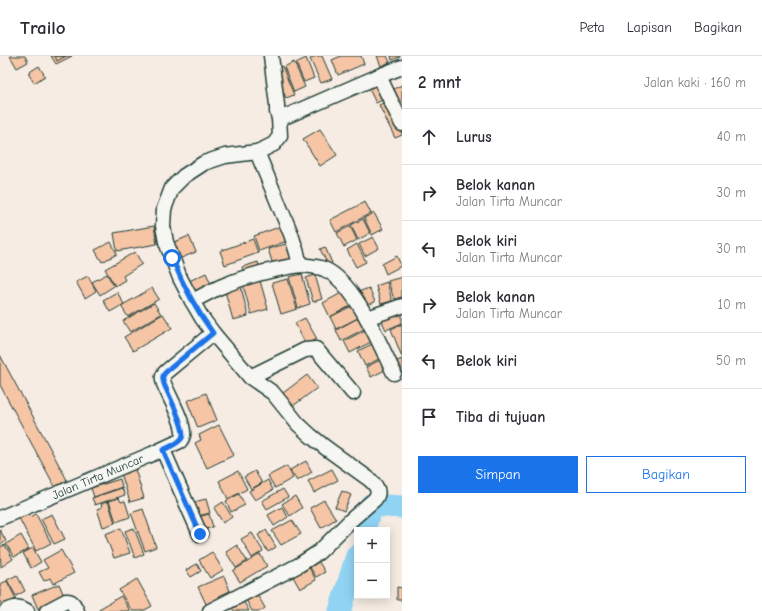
<!DOCTYPE html>
<html lang="id">
<meta charset="utf-8">
<style>
:root{--surface:#fff;--page:#f7f7f7;--text:#2b2b33;--muted:#7c7c81;--line:#e1e1e2;--accent:#1a73e8}
body{margin:0;font-family:"Comic Neue",sans-serif;background:var(--page);color:var(--text)}
.controls{position:absolute;right:12px;bottom:12px;display:grid;overflow:hidden;border-radius:0px;box-shadow:0 2px 10px #0003}
.controls button{width:36px;height:36px;display:grid;place-items:center;padding:0;border:0;border-bottom:1px solid var(--line);background:var(--surface);color:var(--text);font:20px sans-serif}
.stop{position:absolute;width:12px;height:12px;margin:-9px;border:3px solid #1a73e8;border-radius:50%;background:#fff}
.stop.end{background:#1a73e8;border-color:#fff;box-shadow:0 1px 4px #0008}
.list{margin:0;padding:0;list-style:none}
h2{display:flex;justify-content:space-between;align-items:center;height:52px;margin:0;padding:0 16px;font-size:17px}
h2 small{font-size:13px;font-weight:400;color:var(--muted)}
.list li{display:grid;grid-template-columns:26px 1fr auto;gap:12px;align-items:center;box-sizing:border-box;height:56px;padding:0 16px;border-top:1px solid var(--line)}
.list b{display:block;font-size:15px;white-space:nowrap}
.list p{margin:0;font-size:13px;white-space:nowrap;color:var(--muted)}
.list em{font-size:13px;font-style:normal;color:var(--muted)}
.actions{display:flex;gap:8px;padding:12px 16px}
.actions a{flex:1;padding:9px 0;border:1px solid var(--accent);border-radius:0px;text-align:center;font-size:14px;color:var(--accent)}
.actions .main{background:var(--accent);color:#fff}
.icon{flex:none;width:22px;height:22px;fill:none;stroke:currentColor;stroke-width:2;stroke-linecap:round;stroke-linejoin:round}
.map{position:relative;flex:none;width:402px;height:555px;overflow:hidden}
header{display:flex;align-items:center;gap:24px;box-sizing:border-box;height:56px;padding:0 20px;background:var(--surface);border-bottom:1px solid var(--line)}
header strong{font-size:19px}
nav{display:flex;gap:22px;margin-inline-start:auto;font-size:14px}
main{display:flex}
aside{flex:1;background:var(--surface)}
.map>svg:first-child{display:block}
.lines{fill:none;stroke-linecap:round;stroke-linejoin:round}
.river{stroke:#91d3f3;stroke-width:23}
.building{fill:#f6c5a6;stroke:#1f3d34}
.minor-casing{stroke:#1f3d34;stroke-width:17}
.minor{stroke:#f6f6f2;stroke-width:14}
.route{stroke:#1a73e8;stroke-width:5}
.labels{text-anchor:middle;stroke-width:4;stroke-linejoin:round;paint-order:stroke}
.street-label{font-size:12px;fill:#1f3d34;stroke:#f6f6f2}
</style>
<header>
<strong>Trailo</strong>
<nav><a>Peta</a><a>Lapisan</a><a>Bagikan</a></nav>
</header>
<main>
<div class="map">
<svg width="402" height="555" viewBox="0 0 402 555">
<rect width="100%" height="100%" fill="#f6ece3"/>
<filter id="ink" filterUnits="userSpaceOnUse"><feTurbulence type="fractalNoise" baseFrequency=".025" numOctaves="2"/><feDisplacementMap in="SourceGraphic" scale="8" xChannelSelector="R" yChannelSelector="G"/><feConvolveMatrix kernelMatrix="1 2 1 2 8 2 1 2 1" color-interpolation-filters="sRGB"/></filter>
<g filter="url(#ink)">
<g class="lines">
<path class="river" d="M364,474L371,449L402,451
M340,555L357,500"/>
</g>
<path class="building" d="M10,0H25L28,6L17,12Z
M51,0H72L56,8Z
M55,0H66L57,5Z
M316,0H322L332,23L321,27L310,3Z
M341,0H361L364,8L338,19L332,4Z
M377,0H387L390,6L381,10Z
M391,0H400V1L392,4Z
M306,2L314,22L304,26L296,7Z
M294,6L305,31L294,36L284,11Z
M39,10L45,20L34,27L28,17Z
M282,10L294,39L286,42L274,13Z
M379,23L387,42L376,47L367,29Z
M402,29V54L389,35Z
M388,45L402,75V79L395,82L379,49Z
M320,73L337,99L320,110L303,83Z
M365,146L371,157L336,176L330,164Z
M374,157L383,173L372,179L364,162Z
M363,163L370,177L358,184L351,169Z
M154,170L157,188L117,195L114,177Z
M282,170L287,185L259,195L254,180Z
M350,170L357,184L344,191L337,177Z
M189,180L196,196L179,203L172,187Z
M373,181L379,192L365,200L359,188Z
M253,183L258,197L225,209L220,195Z
M111,186L117,198L102,206L95,194Z
M289,187L295,205L274,212L268,193Z
M357,188L366,206L356,211L347,194Z
M325,191L332,207L328,209L320,193Z
M135,196L142,208L123,220L125,224L115,230L105,213Z
M397,200L401,210L386,218L382,208Z
M258,206L260,215L245,220L242,211Z
M206,217L212,230L194,239L187,226Z
M107,218L114,230L100,239L92,226Z
M302,218L310,248L298,252L289,221Z
M315,219L322,243L313,246L306,222Z
M88,220L96,235L85,242L76,226Z
M259,221L268,253L251,258L242,225Z
M402,221V241L394,243L388,225Z
M288,223L297,253L281,258L272,227Z
M387,226L392,245L381,248L376,230Z
M241,231L248,260L233,264L225,235Z
M152,232L159,243L128,261L121,250Z
M369,232L375,246L364,250L358,236Z
M345,235L352,249L330,261L323,247Z
M117,236L124,248L110,256L103,244Z
M154,247L161,258L130,276L123,265Z
M352,250L358,262L336,273L330,261Z
M402,254V267L386,274L381,263Z
M163,258L172,272L133,295L124,281Z
M305,262L317,283L306,289L295,267Z
M358,262L364,273L341,285L336,274Z
M402,268V301L391,273Z
M365,274L371,286L350,297L344,285Z
M372,288L379,303L365,310L358,295Z
M0,299L67,424L55,431L0,329Z
M402,303V317L397,305Z
M380,304L385,314L371,321L366,311Z
M307,319L317,332L289,353L279,340Z
M206,337L217,364L198,372L187,345Z
M219,369L234,399L207,412L195,387L201,384L199,379Z
M306,405L312,416L297,425L290,414Z
M287,410L293,422L275,432L268,420Z
M135,413L144,442L130,446L121,417Z
M332,413L338,424L314,437L308,425Z
M238,415L247,433L228,443L219,425Z
M255,415L262,427L251,433L244,421Z
M120,423L122,431L94,441L91,432Z
M268,424L273,434L255,444L249,435Z
M122,432L125,439L95,449L92,442Z
M283,433L288,441L267,453L262,445Z
M342,435L351,439L344,455L335,451Z
M239,438L245,449L231,456L226,445Z
M295,440L302,452L290,460L282,448Z
M119,442L121,446L125,445L130,461L116,466L109,445Z
M206,443L210,457L198,460L194,446Z
M324,444L336,463L321,472L310,452Z
M108,445L115,467L103,471L97,453L102,451L101,448Z
M223,446L232,461L223,467L214,452Z
M282,451L288,461L274,470L268,459Z
M143,453L156,491L145,495L131,457Z
M28,455L31,461L36,458L51,487L36,495L18,460Z
M52,458L65,483L54,488L41,463Z
M209,458L213,471L202,474L198,461Z
M292,464L301,478L281,489L272,475Z
M121,472L130,497L114,502L105,478Z
M134,472L144,498L135,502L125,475Z
M0,474L6,485L0,489Z
M266,474L276,491L268,496L258,479Z
M252,477L263,495L252,502L241,483Z
M21,479L29,493L14,501L6,488Z
M5,489L13,503L1,511L0,491Z
M237,489L247,505L236,512L226,496Z
M33,492L41,506L31,512L23,497Z
M61,494L74,517L53,528L50,522L44,525L39,516L48,512L43,504Z
M212,496L223,514L210,522L199,504Z
M260,498L267,510L240,526L233,515Z
M317,503L325,516L316,521L308,508Z
M197,508L201,515L191,521L186,514Z
M307,508L316,524L300,533L291,517Z
M17,519L25,535L16,540L7,524Z
M224,520L230,535L219,540L222,546L208,552L198,531Z
M137,523L152,550L143,555H132L119,534Z
M7,525L16,543L2,550L0,545V528Z
M59,528L65,542L38,553L32,539Z
M397,531L402,532V544H397Z
M256,536L265,552L261,555H252L245,542Z
M121,540L130,555H100L99,553Z
M242,543L249,555H234L231,550Z"/>
<g class="lines">
<g class="minor-casing">
<g id="minor">
<path d="M379,20L402,68"/>
<path d="M279,62L289,59L379,20L402,11"/>
<path d="M300,209C308,210 316,210 324,213C355,226 379,287 394,317"/>
<path d="M192,245C203,240 214,233 225,229C249,219 274,213 300,209L297,197L291,178L257,96"/>
<path d="M367,262L402,250"/>
<path d="M250,321L305,294L316,293L353,337"/>
<path d="M163,394L200,478"/>
<path id="s1" d="M0,462L152,398L180,385C182,382 184,380 183,376C183,365 169,340 164,328C162,322 162,319 167,315L213,277"/>
<path d="M6,555C15,551 18,550 27,555"/>
<path d="M47,555L66,545C73,544 74,550 77,555"/>
<path d="M210,555L299,509L319,496L351,464L375,443C381,435 376,429 369,423L326,392L311,380L298,368L273,337L250,321L213,277L202,262L192,245L180,222L166,186L163,170L164,153L172,132L184,120L204,107L225,100L257,96L264,93L274,88L280,80L279,62L277,56V49L271,0"/>
</g>
</g>
<use href="#minor" class="minor"/>
</g>
</g>
<g class="lines" filter="url(#ink)">
<path class="route" d="M172,202C183,229 196,254 213,277L167,315C162,319 162,322 164,328C168,338 187,374 182,382C178,388 169,391 163,394L200,478"/>
</g>
<g class="labels">
<g class="street-label">
<text dy="4" stroke="none"><textPath href="#s1" startOffset="106">Jalan Tirta Muncar</textPath></text>
</g>
</g>
</svg>
<div class="controls">
<button>+</button>
<button>−</button>
</div>
<div class="stop" style="left:172px;top:202px"></div>
<div class="stop end" style="left:200px;top:478px"></div>
</div>
<aside>
<h2>2 mnt<small>Jalan kaki · 160 m</small></h2>
<ul class="list">
<li><svg class="icon" aria-label="ahead" viewBox="0 0 24 24"><path d="M12 20V5M6 11l6-6 6 6"/></svg><div><b>Lurus</b></div><em>40 m</em></li>
<li><svg class="icon" aria-label="right" viewBox="0 0 24 24"><path d="M7 20v-9h11M14 6l5 5-5 5"/></svg><div><b>Belok kanan</b><p>Jalan Tirta Muncar</p></div><em>30 m</em></li>
<li><svg class="icon" aria-label="left" viewBox="0 0 24 24"><path d="M17 20v-9H6M10 6l-5 5 5 5"/></svg><div><b>Belok kiri</b><p>Jalan Tirta Muncar</p></div><em>30 m</em></li>
<li><svg class="icon" aria-label="right" viewBox="0 0 24 24"><path d="M7 20v-9h11M14 6l5 5-5 5"/></svg><div><b>Belok kanan</b><p>Jalan Tirta Muncar</p></div><em>10 m</em></li>
<li><svg class="icon" aria-label="left" viewBox="0 0 24 24"><path d="M17 20v-9H6M10 6l-5 5 5 5"/></svg><div><b>Belok kiri</b></div><em>50 m</em></li>
<li><svg class="icon" aria-label="arrive" viewBox="0 0 24 24"><path d="M6 21V4h12l-3 4 3 4H6"/></svg><div><b>Tiba di tujuan</b></div></li>
</ul>
<div class="actions"><a class="main">Simpan</a><a>Bagikan</a></div>
</aside>
</main>
